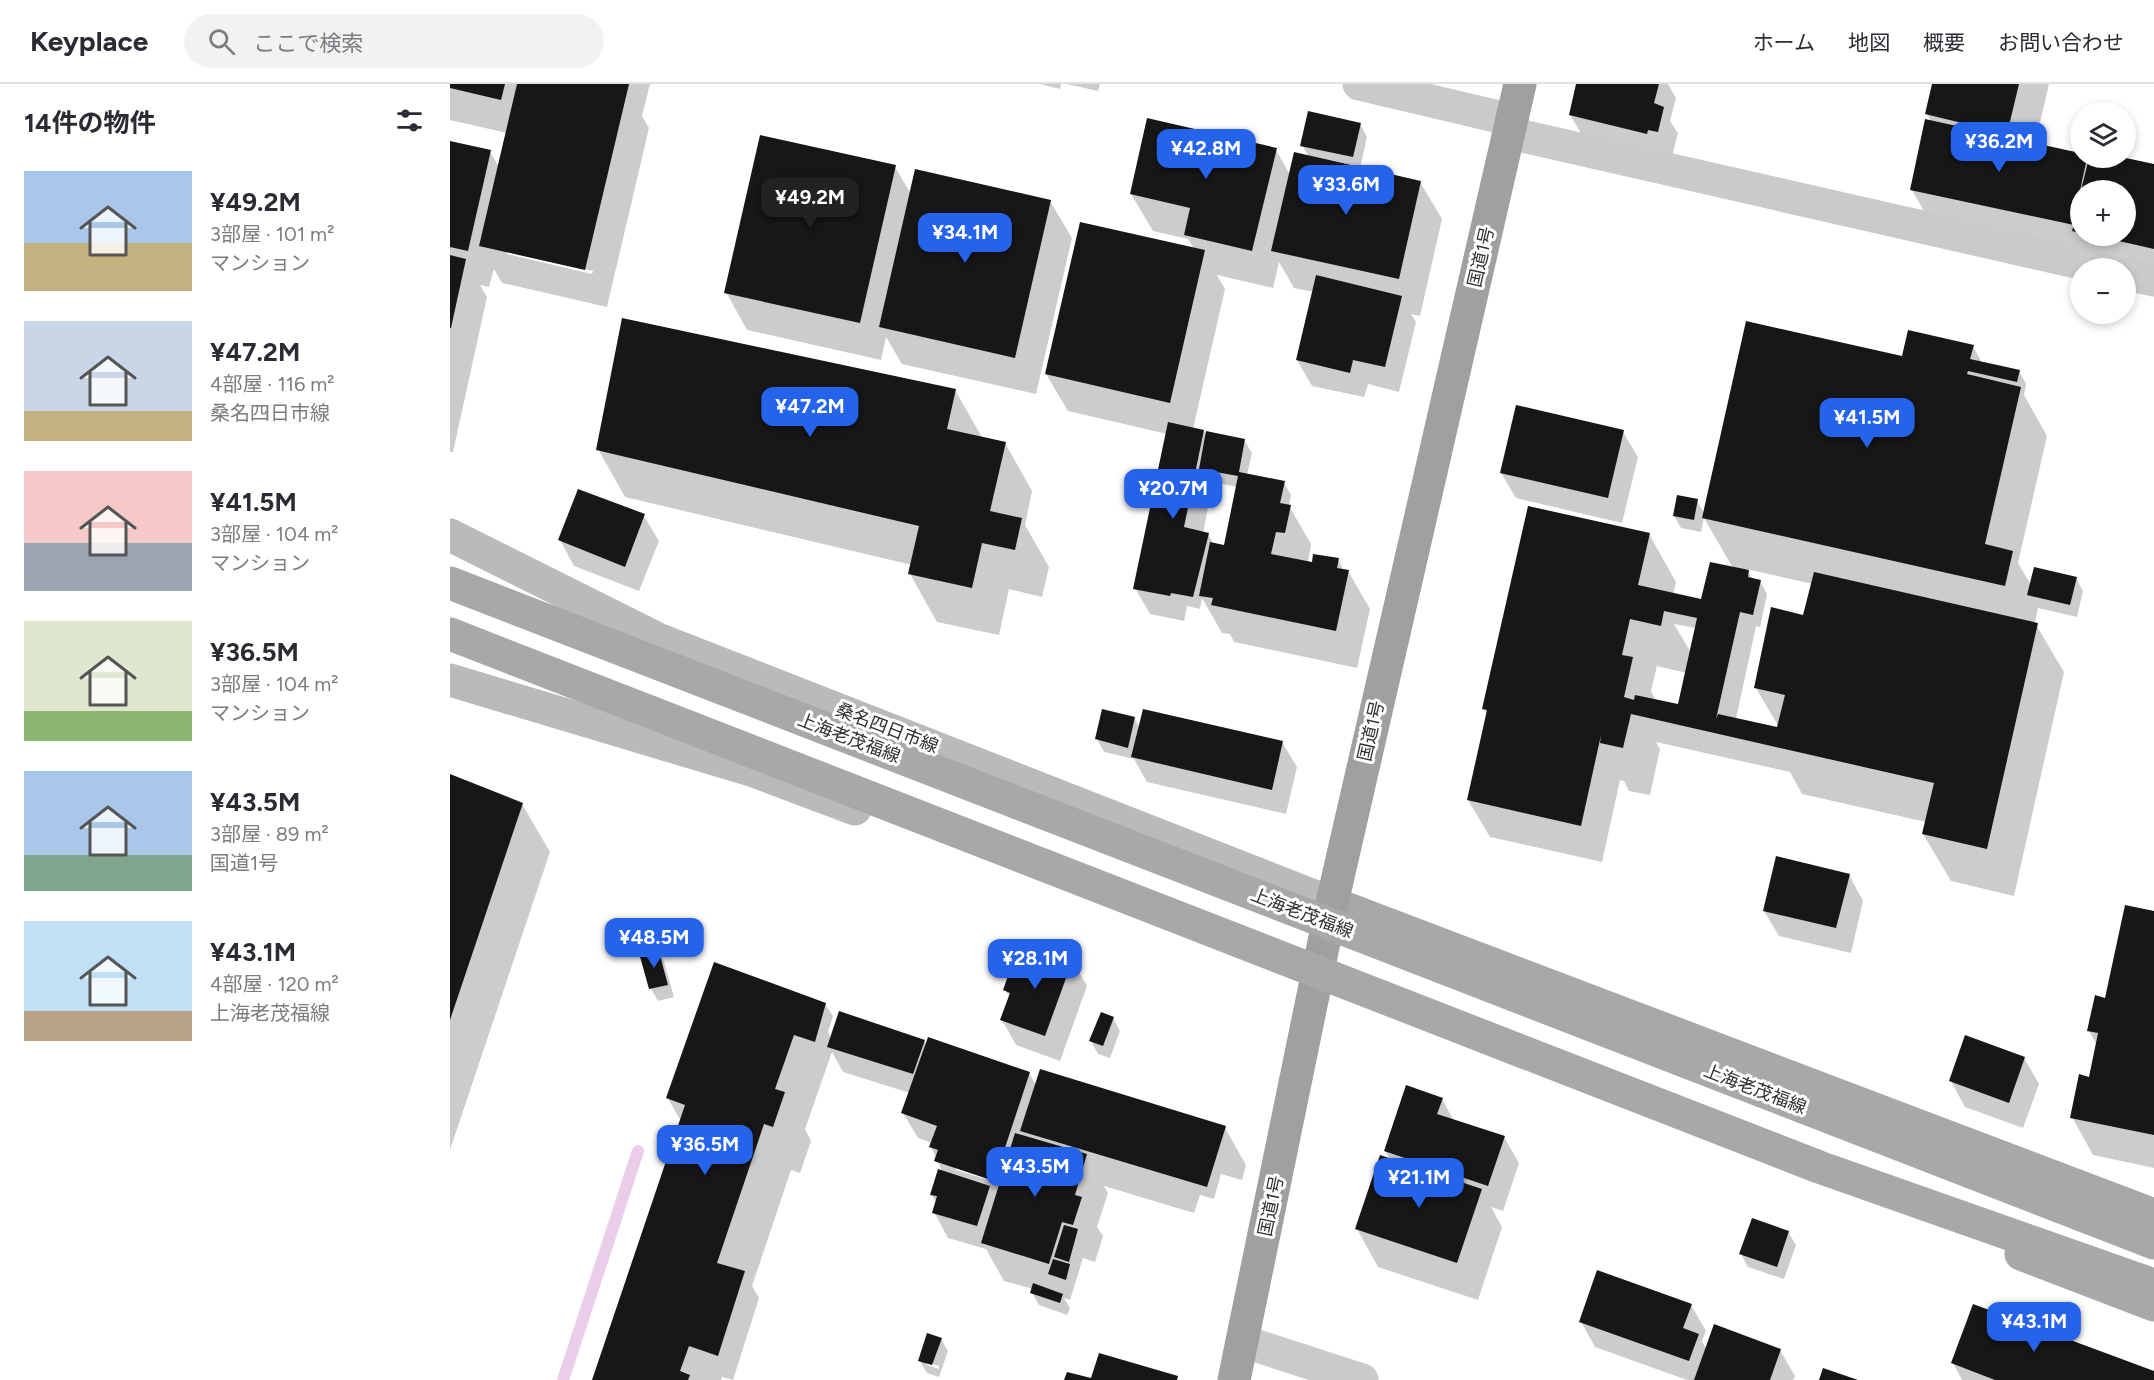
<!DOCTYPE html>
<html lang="ja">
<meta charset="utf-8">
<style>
:root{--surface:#fff;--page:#f2f2f3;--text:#2b2b33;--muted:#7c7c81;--line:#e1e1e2;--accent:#2563eb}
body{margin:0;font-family:Figtree,"Noto Sans JP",sans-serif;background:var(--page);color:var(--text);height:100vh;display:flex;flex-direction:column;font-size:22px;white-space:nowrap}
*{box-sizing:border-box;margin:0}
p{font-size:20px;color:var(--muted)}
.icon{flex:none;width:33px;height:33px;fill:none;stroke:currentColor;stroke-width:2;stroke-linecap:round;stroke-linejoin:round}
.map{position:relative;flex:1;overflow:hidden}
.side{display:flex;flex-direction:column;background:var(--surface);width:450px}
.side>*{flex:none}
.fabs{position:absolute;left:1620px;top:18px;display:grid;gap:12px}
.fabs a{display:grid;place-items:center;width:66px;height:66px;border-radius:50%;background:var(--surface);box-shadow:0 3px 9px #0003;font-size:30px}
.price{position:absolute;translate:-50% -51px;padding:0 14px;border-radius:12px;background:var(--accent);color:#fff;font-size:20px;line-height:39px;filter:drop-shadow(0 2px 3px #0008)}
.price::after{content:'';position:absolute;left:50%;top:36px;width:18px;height:14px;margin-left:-9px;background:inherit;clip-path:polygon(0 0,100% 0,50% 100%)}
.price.active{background:#222;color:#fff}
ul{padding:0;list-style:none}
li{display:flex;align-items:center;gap:18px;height:150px;padding:0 24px}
li span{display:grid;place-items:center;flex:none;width:168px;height:120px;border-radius:0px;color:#555}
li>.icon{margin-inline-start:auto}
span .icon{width:72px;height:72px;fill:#fffc;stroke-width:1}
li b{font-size:26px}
h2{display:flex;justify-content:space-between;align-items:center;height:72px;padding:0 24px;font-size:26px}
header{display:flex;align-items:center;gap:36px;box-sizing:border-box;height:84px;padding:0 30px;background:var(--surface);border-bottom:2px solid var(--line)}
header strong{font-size:28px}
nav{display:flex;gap:33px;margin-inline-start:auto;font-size:21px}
.search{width:420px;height:54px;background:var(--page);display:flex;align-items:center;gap:15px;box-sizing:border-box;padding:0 21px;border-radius:33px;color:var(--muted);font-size:22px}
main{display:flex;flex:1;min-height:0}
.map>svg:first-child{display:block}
</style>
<header>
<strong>Keyplace</strong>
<div class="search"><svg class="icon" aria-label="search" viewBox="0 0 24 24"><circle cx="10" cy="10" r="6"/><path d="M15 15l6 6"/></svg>ここで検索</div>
<nav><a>ホーム</a><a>地図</a><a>概要</a><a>お問い合わせ</a></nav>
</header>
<main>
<section class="side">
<h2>14件の物件<svg class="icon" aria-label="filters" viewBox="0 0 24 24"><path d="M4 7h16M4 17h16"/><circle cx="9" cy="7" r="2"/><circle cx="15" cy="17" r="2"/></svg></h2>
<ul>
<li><span style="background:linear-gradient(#a9c7e8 60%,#c2b280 0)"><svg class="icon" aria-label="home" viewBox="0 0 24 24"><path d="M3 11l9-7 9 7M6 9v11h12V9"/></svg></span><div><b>¥49.2M</b><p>3部屋 · 101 m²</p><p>マンション</p></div></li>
<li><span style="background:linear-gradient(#c9d6e8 75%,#c2b280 0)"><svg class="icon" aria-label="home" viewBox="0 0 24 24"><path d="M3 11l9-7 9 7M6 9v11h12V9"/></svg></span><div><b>¥47.2M</b><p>4部屋 · 116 m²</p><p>桑名四日市線</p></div></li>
<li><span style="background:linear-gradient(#f6c9c9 60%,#9aa5b1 0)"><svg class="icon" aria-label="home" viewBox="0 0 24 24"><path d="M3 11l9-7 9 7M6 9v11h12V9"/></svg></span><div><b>¥41.5M</b><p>3部屋 · 104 m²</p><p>マンション</p></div></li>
<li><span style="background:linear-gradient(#dfe7d0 75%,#8fb573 0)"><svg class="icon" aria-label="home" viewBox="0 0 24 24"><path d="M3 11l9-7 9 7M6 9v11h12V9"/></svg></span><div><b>¥36.5M</b><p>3部屋 · 104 m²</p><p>マンション</p></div></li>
<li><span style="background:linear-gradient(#a9c7e8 70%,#7fa58c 0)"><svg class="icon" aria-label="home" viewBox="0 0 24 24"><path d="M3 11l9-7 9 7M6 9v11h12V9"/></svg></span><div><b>¥43.5M</b><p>3部屋 · 89 m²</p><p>国道1号</p></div></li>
<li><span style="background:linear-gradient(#bfe0f5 75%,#b9a48a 0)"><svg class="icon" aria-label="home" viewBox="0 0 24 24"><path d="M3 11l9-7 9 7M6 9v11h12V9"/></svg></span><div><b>¥43.1M</b><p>4部屋 · 120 m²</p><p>上海老茂福線</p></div></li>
</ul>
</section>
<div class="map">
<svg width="1704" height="1296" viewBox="0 0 1704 1296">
<rect width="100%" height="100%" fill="#fff"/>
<g fill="#0003" fill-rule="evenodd">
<path d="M0 0H200L192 32 199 44 157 223 52 199 44 185 39 203 30 201 37 213 3 368H0V58L40 68 49 83 57 49 0 36ZM57 167 143 187 142 190 57 170Z"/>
<polygon points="590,0 611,0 610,5"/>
<polygon points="617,0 650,0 648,7"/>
<polygon points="1128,0 1218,0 1226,14 1220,37 1228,49 1222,73 1135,56 1120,31"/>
<path d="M1484 0H1599L1585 60 1630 70V74H1638L1640 76V74H1670L1704 81V197L1483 143 1462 106 1481 38 1477 30ZM1555 42 1562 55H1559L1552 44ZM1630 106H1676V152H1630Z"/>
<path d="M910 40 917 53 910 84 970 98 992 135 970 232 961 230 966 238 949 308 918 300 914 313 862 302 847 276 864 208 844 204 829 178 823 204 767 191 775 205 743 345 754 347 757 353 794 356 802 369 797 391 834 399 841 411 839 422 861 460 858 479 888 475 894 487H898L920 525 907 584 784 558 780 550 772 549 752 514 750 525 737 522 734 537 700 530 685 504 717 350 618 327 596 290 744 165 738 155 703 147 681 110 826 66 840 91 859 73 852 61ZM763 398 787 403 775 463 764 461 758 450 753 449Z"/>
<polygon points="445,83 461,110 600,117 622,154 586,310 452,280 436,253 431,276 297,246 276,208"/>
<path d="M1523 262 1532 279 1569 287 1576 300 1574 311 1597 352 1568 479 1581 501 1626 494 1633 507 1627 533 1588 524 1585 539 1614 588 1564 812 1501 797 1473 750 1476 738 1352 710 1340 688 1206 658 1210 665 1200 711 1179 707 1174 697 1170 696 1152 778 1040 753 1018 716 1037 630 1034 625 1199 450 1226 498 1223 511 1252 517 1283 484 1254 434 1251 448 1231 444 1224 432 1247 417 1254 429 1453 274ZM1296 485 1363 500 1354 532 1306 604 1330 645 1286 635 1306 542 1310 543 1317 510 1310 497 1303 496ZM1224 540 1246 544 1241 569ZM1207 582 1237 589 1229 621 1206 617 1201 607Z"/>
<polygon points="505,306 533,355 555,359 582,407 575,441 599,483 592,513 559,505 549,551 487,538 460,490 462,481 175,413 148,365"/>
<polygon points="1173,348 1188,373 1172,439 1066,414 1051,389"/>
<polygon points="194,432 209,457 189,507 124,482 110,456"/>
<polygon points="684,634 690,644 832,658 847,683 836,730 697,698 684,675 654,668 647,655"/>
<polygon points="0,692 72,720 100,768 0,1066"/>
<polygon points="1399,791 1413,817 1401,869 1329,852 1314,827"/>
<polygon points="1704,828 1704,1084 1643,1071 1622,1033 1640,995 1647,961 1639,947"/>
<polygon points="207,866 214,878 224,913 208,917 201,905 191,870"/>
<polygon points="622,876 637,902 610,977 566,961 552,936 560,914 555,906 575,883"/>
<path d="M375 920 383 932 378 948 381 954 474 957 477 962 579 989 586 1001 775 1044 796 1081 792 1096 771 1090 764 1115 750 1111 744 1129 654 1102 658 1109 647 1143 653 1152 645 1178 633 1174 620 1216 614 1214 620 1224 617 1231 589 1221 582 1209 583 1205 554 1197 536 1165 498 1154 484 1128 487 1119 481 1110 493 1089 481 1063 482 1059 468 1054 453 1029 460 1009 393 988 382 968 355 1045 361 1057 350 1089 341 1086 302 1202 309 1214 283 1296 272 1293 271 1296H143L231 1037 217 1013ZM506 1082 552 1098 551 1100 506 1086Z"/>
<polygon points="663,934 670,947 660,974 648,970 641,957"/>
<polygon points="1574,974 1589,1000 1573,1044 1515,1023 1501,997"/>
<polygon points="992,1015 1004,1037 1054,1053 1069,1079 1053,1127 1041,1123 1052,1143 1028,1216 928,1183 907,1145 941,1076 935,1067"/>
<polygon points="1338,1148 1346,1161 1334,1195 1298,1183 1291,1170"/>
<polygon points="1241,1221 1256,1247 1252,1257 1256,1265 1330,1266 1345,1292 1343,1296 1237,1296 1145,1263 1131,1238"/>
<path d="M491 1255 498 1267 489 1293 477 1289 469 1276ZM477 1278 489 1282V1285L477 1281Z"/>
<polygon points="1503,1279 1704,1289 1704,1296 1512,1296"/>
</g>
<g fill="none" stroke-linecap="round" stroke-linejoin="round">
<polyline stroke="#e9cde9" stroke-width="12" points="113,1296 188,1067"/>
</g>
<g fill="#171717" fill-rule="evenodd">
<polygon points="0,0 55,0 51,16 0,4"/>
<polygon points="67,0 179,0 135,186 29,162"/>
<polygon points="1126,0 1209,0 1204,19 1214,23 1208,48 1198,46 1197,50 1119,31"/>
<polygon points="1482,0 1569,0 1557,50 1475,30"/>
<polygon points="858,27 911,39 903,73 850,62"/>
<polygon points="697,34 827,64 802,167 734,151 740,124 680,110"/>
<polygon points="1475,35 1630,69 1630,74 1637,74 1625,130 1630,114 1630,149 1622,147 1624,141 1460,106"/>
<polygon points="310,51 446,81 410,239 274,209"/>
<polygon points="0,57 41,66 18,167 0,163"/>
<polygon points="844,68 971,97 949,195 821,167"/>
<polygon points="1639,74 1676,74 1704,80 1704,165 1647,152 1676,152 1676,106 1631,106"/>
<polygon points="465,85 601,116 565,274 429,243"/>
<polygon points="630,138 755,166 720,319 595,290"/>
<polygon points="0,171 16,175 1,244 0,244"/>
<polygon points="866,191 952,212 935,283 903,276 900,289 846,276"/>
<polygon points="172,234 506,305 497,345 556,358 540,427 572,434 565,466 532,459 522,504 458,490 469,442 146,366"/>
<polygon points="1296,237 1452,272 1458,246 1524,261 1520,275 1570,286 1567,298 1518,287 1517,290 1571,303 1535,460 1563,467 1555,502 1252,434"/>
<polygon points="1066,321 1174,346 1158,414 1050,389"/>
<polygon points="718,338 754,346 734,443 759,449 743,513 721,509 720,512 683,505"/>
<polygon points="756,347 795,355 789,388 835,397 830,419 841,421 835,449 826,448 821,470 862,478 863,470 889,474 887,484 899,486 886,547 761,521 763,514 749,512 760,458 774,461 788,392 749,385"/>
<polygon points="128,405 195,430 175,483 108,456"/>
<polygon points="1227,411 1248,415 1244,436 1223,432"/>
<path d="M1078 422 1200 449 1188 501 1251 515 1260 478 1299 486 1298 493 1311 496 1303 531 1290 528 1266 635 1268 630 1327 643 1335 611 1304 604 1321 523 1353 531 1364 488 1588 539 1537 765 1472 750 1484 699 1181 630 1173 664 1150 659 1151 651 1131 742 1017 716 1037 626 1032 625ZM1214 527 1247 534 1228 620 1185 611 1184 616 1174 613 1183 573 1172 571 1180 535 1211 542Z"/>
<polygon points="1584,483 1627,493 1620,521 1577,511"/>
<polygon points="652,625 685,633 678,664 645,655"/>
<polygon points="693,625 833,657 822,706 681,673"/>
<polygon points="0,690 73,719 0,936"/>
<polygon points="1326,772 1400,790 1386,844 1313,827"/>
<polygon points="1675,821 1704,827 1704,1051 1620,1034 1629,990 1639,993 1648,949 1637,947 1645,911 1655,914"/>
<polygon points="582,860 623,875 595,952 550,936 560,909 553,906 563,878 574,882"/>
<polygon points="208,864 218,901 199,905 189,869"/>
<polygon points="264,878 376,919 365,958 344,951 325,1005 335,1008 323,1043 314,1040 267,1179 295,1187 268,1272 239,1262 230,1287 240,1291 238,1296 142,1296 235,1021 216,1014"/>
<polygon points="389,927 475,956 463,990 377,963"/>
<polygon points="651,928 664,933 653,962 639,957"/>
<polygon points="1515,951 1575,973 1559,1019 1499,997"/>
<polygon points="478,953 580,988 544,1097 484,1077 488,1066 479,1063 487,1042 451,1029"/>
<polygon points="590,985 776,1042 757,1103 570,1047"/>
<polygon points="956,1001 993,1014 987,1030 1055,1052 1038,1102 934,1067"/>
<polygon points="565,1049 637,1070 625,1111 632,1113 623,1141 612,1138 599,1180 531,1159"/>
<polygon points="930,1071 1032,1105 1007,1179 905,1145"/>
<polygon points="488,1085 540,1102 527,1142 482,1129 487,1112 480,1111"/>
<polygon points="1302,1134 1339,1147 1327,1183 1289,1170"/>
<polygon points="614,1141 628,1145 619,1178 604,1173"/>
<polygon points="603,1175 620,1180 616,1196 598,1190"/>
<polygon points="1147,1186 1242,1220 1233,1244 1249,1250 1239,1277 1129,1238"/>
<polygon points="583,1199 613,1210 610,1219 580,1209"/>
<polygon points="1523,1220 1704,1287 1704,1296 1545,1296 1501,1279"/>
<polygon points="1264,1240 1331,1265 1320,1296 1244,1296"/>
<polygon points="477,1249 492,1254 482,1281 468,1277"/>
<polygon points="649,1269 728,1292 727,1296 614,1296 617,1288 641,1294"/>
<polygon points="1373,1284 1408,1296 1369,1296"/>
</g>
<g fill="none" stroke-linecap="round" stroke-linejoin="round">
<g stroke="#cacaca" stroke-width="33">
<polyline points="909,0 1062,36"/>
<polyline points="1059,49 1652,184"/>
<polyline points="1676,190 1704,196"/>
<polyline points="792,1257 912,1296"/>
</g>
<g stroke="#bababa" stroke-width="33">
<polyline points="0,451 208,555 882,819"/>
<polyline points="0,596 304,687 405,725"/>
</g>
<g stroke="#a8a8a8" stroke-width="33">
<polyline points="882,819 1704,1131"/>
<polyline points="1571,1170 1704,1221"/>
</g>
<polyline stroke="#a0a0a0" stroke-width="33" points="784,1296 882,819 1070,0"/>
<g stroke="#a8a8a8" stroke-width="33">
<polyline points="0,499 1704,1159"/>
<polyline points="0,550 1369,1083 1704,1201"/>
</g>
</g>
<g text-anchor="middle" stroke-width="6" stroke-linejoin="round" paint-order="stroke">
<g font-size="18" fill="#303030" stroke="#fff">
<text transform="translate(1031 173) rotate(-77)" y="6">国道1号</text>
<text transform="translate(437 644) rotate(21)" y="6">桑名四日市線</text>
<text transform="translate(921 647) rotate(-77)" y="6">国道1号</text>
<text transform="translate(399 654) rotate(21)" y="6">上海老茂福線</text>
<text transform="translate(852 829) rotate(21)" y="6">上海老茂福線</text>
<text transform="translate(1305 1005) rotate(21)" y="6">上海老茂福線</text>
<text transform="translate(821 1122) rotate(-78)" y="6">国道1号</text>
</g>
</g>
</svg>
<div class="fabs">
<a><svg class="icon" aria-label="layers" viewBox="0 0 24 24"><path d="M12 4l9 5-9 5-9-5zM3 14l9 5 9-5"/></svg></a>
<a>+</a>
<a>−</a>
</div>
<b class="price" style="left:1549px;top:89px">¥36.2M</b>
<b class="price" style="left:756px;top:96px">¥42.8M</b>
<b class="price" style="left:896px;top:132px">¥33.6M</b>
<b class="price active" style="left:360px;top:145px">¥49.2M</b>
<b class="price" style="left:515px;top:180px">¥34.1M</b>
<b class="price" style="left:360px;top:354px">¥47.2M</b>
<b class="price" style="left:1417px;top:365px">¥41.5M</b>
<b class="price" style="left:723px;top:436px">¥20.7M</b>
<b class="price" style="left:204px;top:885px">¥48.5M</b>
<b class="price" style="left:585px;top:906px">¥28.1M</b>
<b class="price" style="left:255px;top:1092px">¥36.5M</b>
<b class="price" style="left:585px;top:1114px">¥43.5M</b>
<b class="price" style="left:969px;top:1125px">¥21.1M</b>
<b class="price" style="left:1584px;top:1269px">¥43.1M</b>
</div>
</main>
